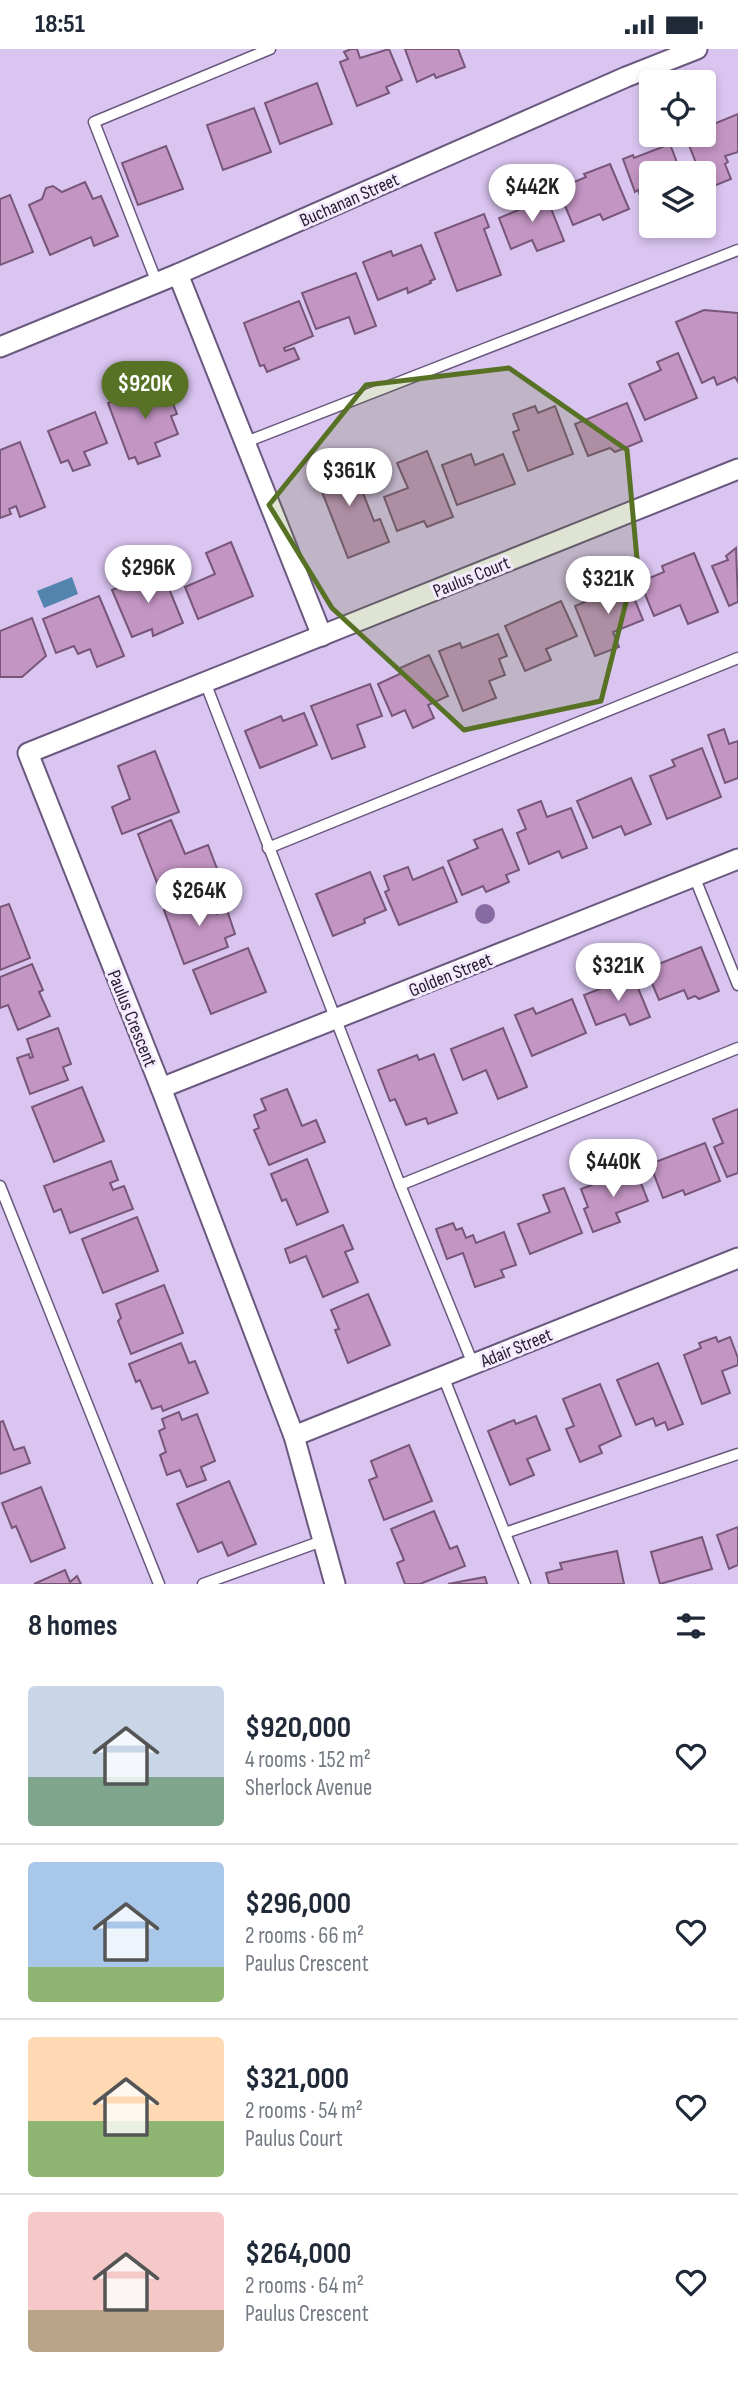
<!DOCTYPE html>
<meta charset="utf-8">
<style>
:root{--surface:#fff;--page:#f2f2f3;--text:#1f2937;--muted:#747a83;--line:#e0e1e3;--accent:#587225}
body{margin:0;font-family:"Sofia Sans Condensed",sans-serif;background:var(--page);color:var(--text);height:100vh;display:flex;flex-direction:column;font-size:26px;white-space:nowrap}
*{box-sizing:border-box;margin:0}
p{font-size:23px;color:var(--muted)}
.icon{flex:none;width:38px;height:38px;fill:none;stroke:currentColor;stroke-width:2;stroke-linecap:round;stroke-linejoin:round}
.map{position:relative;height:1535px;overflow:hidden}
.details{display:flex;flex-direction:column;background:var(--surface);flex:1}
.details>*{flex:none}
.fabs{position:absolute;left:639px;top:21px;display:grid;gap:14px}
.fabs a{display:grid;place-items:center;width:77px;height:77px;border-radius:7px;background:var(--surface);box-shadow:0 4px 10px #0003;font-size:35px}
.price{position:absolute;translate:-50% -60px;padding:0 16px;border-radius:24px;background:#fff;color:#222;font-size:23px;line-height:46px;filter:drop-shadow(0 2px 4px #0008)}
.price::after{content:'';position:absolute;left:50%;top:42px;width:21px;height:16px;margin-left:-10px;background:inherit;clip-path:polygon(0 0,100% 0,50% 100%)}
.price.on{background:var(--accent);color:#fff}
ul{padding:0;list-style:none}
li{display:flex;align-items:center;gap:21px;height:175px;padding:0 28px}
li+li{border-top:2px solid var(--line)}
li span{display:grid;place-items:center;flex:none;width:196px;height:140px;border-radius:7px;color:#555}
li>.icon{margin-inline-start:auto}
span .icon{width:84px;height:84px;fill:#fffc;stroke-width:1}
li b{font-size:30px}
h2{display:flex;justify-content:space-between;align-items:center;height:84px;padding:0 28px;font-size:30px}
.status{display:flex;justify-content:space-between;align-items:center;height:49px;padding:0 35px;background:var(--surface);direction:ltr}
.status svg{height:19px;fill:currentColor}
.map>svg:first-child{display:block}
</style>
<div class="status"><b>18:51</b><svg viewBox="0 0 49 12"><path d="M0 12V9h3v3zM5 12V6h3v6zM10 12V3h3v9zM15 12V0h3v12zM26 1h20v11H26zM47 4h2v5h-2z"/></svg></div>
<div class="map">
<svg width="738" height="1535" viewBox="0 0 738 1535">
<rect width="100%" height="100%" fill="#dac5f1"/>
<polygon fill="#5384ae" points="72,528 78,545 44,559 37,542"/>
<g fill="#c395c3" stroke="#775677" stroke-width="2">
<polygon points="351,0 357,0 360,9 389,0 402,31 386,38 389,44 357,57 340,13 348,10 344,3"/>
<polygon points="405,0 458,0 465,18 436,29 434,25 417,33"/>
<polygon points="317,34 332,75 280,95 265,54"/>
<polygon points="254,59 271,103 223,121 207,76"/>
<polygon points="738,65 738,103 725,107 728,113 725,115 731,130 709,139 704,124 700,124 685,86 704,86 704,79"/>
<polygon points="670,95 681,124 651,124 651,156 644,158 638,141 635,143 623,110 633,106 634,109"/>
<polygon points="166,97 183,140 138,156 122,114"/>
<polygon points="610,115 629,160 603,171 600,165 573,176 558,140 586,128 584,125"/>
<polygon points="85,133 93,150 101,147 118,187 94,197 91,188 50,206 29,156 42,150 46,139 53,137 62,143"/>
<polygon points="544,142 564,192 537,202 532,191 511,200 499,169 521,160 518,152"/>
<polygon points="10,146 33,203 0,216 0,150"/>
<polygon points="484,165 489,178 484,180 501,226 457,242 435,184"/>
<polygon points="421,196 435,230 430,232 431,234 408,244 407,239 378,251 363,213 391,202 393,207"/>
<polygon points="356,224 376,277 355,285 349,268 316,280 302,244"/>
<polygon points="299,252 313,287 284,299 285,302 294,299 299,310 267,323 264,316 260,317 244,274"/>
<polygon points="704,261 738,264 738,333 735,328 717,336 714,328 702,334 676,273"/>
<polygon points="678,304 697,349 645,371 629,335 661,321 657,313"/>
<polygon points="164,332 177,365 171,367 178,385 155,394 160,407 138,415 135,408 129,410 108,354"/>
<polygon points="627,354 642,392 615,403 610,399 588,407 575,375"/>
<polygon points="535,357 538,364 555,357 573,405 528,422 513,383 519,381 513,365"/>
<polygon points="95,363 107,394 84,403 90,416 73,422 68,411 61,414 48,382"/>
<polygon points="20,393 45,458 20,468 16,457 9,460 11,465 0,469 0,401"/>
<polygon points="427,402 453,468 427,478 424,472 397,482 384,448 408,439 397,414"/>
<polygon points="471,405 475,416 503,405 515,435 457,456 442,416"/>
<polygon points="348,406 374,472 380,470 389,493 348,509 313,420"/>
<polygon points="231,493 253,547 198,570 185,538 215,525 206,504"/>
<polygon points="736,499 738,553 729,557 712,517 728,511 726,507"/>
<polygon points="694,504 718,563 688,575 680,556 654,567 640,533 664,523 662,517"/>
<polygon points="161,520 183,574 153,587 152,580 132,588 112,541"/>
<polygon points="628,534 643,571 613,583 619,598 595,607 575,557 585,553 582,547 610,536 612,541"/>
<polygon points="99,547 124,607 97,618 90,600 78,605 74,597 56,604 43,570"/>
<polygon points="561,552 577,587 546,600 551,611 525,622 505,577"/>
<polygon points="32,569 46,607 22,628 0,628 0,582"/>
<polygon points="498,585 507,607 499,610 505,626 489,632 496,649 463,662 439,602 460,594 462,599"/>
<polygon points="429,606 448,647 428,656 434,669 413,679 405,661 392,667 378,635 402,624 400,619"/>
<polygon points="370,635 382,667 357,676 365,698 332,710 311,657"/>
<polygon points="304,664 317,696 260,719 245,682 281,667 283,672"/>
<polygon points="724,680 729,695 738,692 738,729 725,734 708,686"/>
<polygon points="702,699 721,748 667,770 650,727 675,717 672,711"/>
<polygon points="155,702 179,763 122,785 112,758 130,750 118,717"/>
<polygon points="631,729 651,775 625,786 621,777 593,789 577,752"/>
<polygon points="541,752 547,768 571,759 587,799 562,809 559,802 529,815 517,784 526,780 518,761"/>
<polygon points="171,771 185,805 208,796 222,833 180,850 175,838 161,844 138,785"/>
<polygon points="502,780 519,821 506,826 509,833 486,843 483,837 462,846 448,812 478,799 474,791"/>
<polygon points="408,818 413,831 443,818 457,853 399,876 385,843 389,841 384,827"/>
<polygon points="370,823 386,861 364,870 365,874 333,887 316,845"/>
<polygon points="209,845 217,865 227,861 235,885 225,889 228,898 184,915 164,861"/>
<polygon points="9,855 30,909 0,921 0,858"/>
<polygon points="701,898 719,942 699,950 695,947 688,950 684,941 659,951 646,920"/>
<polygon points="248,899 266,943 211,965 193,921"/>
<polygon points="32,915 43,941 39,943 50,967 18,981 8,956 0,959 0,928"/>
<polygon points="633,927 650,968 630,976 625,965 596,976 584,946"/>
<polygon points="572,950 586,984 532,1007 515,966 533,959 536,965"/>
<polygon points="58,979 71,1015 63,1018 68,1031 30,1045 17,1009 29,1005 30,1009 33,1008 27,990"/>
<polygon points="503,979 527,1038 498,1050 486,1021 463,1031 451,1000"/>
<polygon points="434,1005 457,1064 428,1075 426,1069 406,1076 395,1050 390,1052 378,1021 417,1006 419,1011"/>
<polygon points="82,1038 104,1092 54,1113 32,1058"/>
<polygon points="287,1040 302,1077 316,1071 325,1093 269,1116 254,1081 259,1079 254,1066 266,1061 261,1050"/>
<polygon points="738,1060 738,1124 727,1128 714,1098 723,1094 713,1070"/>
<polygon points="705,1094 720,1132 685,1146 683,1141 663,1149 650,1115"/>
<polygon points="307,1110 328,1163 297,1176 286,1150 282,1152 271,1125"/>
<polygon points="111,1112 118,1131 110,1134 113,1141 124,1137 133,1160 70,1184 61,1160 54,1163 44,1137"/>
<polygon points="635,1119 648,1152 616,1164 620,1173 593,1183 584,1160 588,1158 581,1140"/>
<polygon points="564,1139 582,1184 530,1205 518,1175 550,1163 543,1146"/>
<polygon points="137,1168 158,1222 103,1244 82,1190"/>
<polygon points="453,1174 456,1181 462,1179 466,1189 473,1186 476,1194 504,1183 516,1216 501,1221 504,1228 475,1238 463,1204 447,1210 436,1180"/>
<polygon points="343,1176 353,1200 345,1203 358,1233 323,1248 306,1207 290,1214 285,1200"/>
<polygon points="164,1236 183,1284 131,1305 118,1272 121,1269 116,1255"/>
<polygon points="368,1245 390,1296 348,1314 335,1281 339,1280 331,1261"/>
<polygon points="716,1288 718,1293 730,1288 738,1309 738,1316 722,1322 730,1344 702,1355 684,1306 701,1299 699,1294"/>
<polygon points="181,1294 189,1314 195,1312 208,1344 163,1362 161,1357 152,1360 140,1331 136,1333 129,1315"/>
<polygon points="658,1314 683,1375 668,1381 665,1373 656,1377 653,1369 636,1376 617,1331"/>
<polygon points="600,1335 621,1387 599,1397 602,1404 580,1413 566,1380 574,1377 563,1350"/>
<polygon points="179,1363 182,1371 197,1365 215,1412 201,1418 206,1431 187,1438 180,1421 167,1426 160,1406 166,1403 159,1382 165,1379 162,1370"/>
<polygon points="536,1367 550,1401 527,1410 534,1426 510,1436 488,1382 514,1371 516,1375"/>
<polygon points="3,1372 14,1401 24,1398 30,1414 0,1425 0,1373"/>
<polygon points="409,1396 432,1452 384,1471 369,1431 377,1428 371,1412"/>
<polygon points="229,1432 256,1495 228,1507 222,1493 198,1503 177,1455"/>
<polygon points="41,1438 65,1499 31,1513 16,1477 12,1479 2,1454"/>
<polygon points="434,1462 450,1500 457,1497 465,1517 420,1535 405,1535 397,1514 404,1511 391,1480"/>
<polygon points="738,1478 738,1516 729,1520 717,1486"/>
<polygon points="702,1488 712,1520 660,1535 651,1503"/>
<polygon points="617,1502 624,1535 549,1535 546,1524 562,1520 560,1514"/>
<polygon points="65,1521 70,1533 77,1527 81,1535 34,1535"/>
<polygon points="485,1528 487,1535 448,1535"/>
</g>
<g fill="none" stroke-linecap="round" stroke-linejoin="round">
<g stroke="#6a587e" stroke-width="13">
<g id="lane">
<polyline points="157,234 94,73 270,0"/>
<polyline points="246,393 738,201"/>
<polyline points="205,633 400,1136 473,1315"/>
<polyline points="268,799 738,609"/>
<polyline points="694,827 738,936"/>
<polyline points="400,1136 738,999"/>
<polyline points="0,1137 159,1535"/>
<polyline points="443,1327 525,1535"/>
<polyline points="505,1484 738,1405"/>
<polyline points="203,1535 322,1492"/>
</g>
</g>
<g stroke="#6a587e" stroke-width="23">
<g id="street">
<polyline points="178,225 322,587"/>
<polyline points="0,298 178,225 626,28 697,0"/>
<polyline points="161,1039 738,810"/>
<polyline points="294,1387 738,1209"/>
<polyline points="335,1535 294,1387 161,1039 28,704 738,420"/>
</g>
</g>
<use href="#lane" stroke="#fff" stroke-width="10"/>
<use href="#street" stroke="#fff" stroke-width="19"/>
</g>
<circle fill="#886aa2" cx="485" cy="865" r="10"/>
<path fill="#587225" fill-opacity="0.2" stroke="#587225" stroke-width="5" stroke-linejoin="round" d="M509 319 627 401 637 510 601 652 464 681 332 559 269 456 366 336Z"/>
<g text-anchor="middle" stroke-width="6" stroke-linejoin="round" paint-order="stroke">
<g font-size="19" fill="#241c2c" stroke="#f4ecfe">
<text transform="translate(349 150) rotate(-24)" y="7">Buchanan Street</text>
<text transform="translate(471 527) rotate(-22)" y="7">Paulus Court</text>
<text transform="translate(450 925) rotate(-22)" y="7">Golden Street</text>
<text transform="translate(133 969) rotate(68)" y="7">Paulus Crescent</text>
<text transform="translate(516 1298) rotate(-22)" y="7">Adair Street</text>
</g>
</g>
</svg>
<div class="fabs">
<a><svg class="icon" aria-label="locate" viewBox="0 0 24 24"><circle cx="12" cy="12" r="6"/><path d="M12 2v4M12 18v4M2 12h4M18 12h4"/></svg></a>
<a><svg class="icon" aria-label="layers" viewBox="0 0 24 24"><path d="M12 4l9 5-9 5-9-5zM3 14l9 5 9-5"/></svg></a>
</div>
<b class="price" style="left:532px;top:175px">$442K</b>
<b class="price on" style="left:145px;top:372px">$920K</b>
<b class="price" style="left:349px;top:459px">$361K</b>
<b class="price" style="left:148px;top:556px">$296K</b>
<b class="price" style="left:608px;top:567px">$321K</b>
<b class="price" style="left:199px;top:879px">$264K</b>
<b class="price" style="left:618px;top:954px">$321K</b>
<b class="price" style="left:613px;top:1150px">$440K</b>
</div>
<section class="details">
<h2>8 homes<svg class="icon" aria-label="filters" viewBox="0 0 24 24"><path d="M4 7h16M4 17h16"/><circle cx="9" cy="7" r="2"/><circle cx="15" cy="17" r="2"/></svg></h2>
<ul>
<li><span style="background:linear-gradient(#c9d6e8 65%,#7fa58c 0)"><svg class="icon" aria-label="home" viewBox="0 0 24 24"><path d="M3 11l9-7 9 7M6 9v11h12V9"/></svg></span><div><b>$920,000</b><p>4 rooms · 152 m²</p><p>Sherlock Avenue</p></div><svg class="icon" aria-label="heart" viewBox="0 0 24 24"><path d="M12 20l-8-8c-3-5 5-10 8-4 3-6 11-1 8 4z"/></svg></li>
<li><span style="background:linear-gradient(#a9c7e8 75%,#8fb573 0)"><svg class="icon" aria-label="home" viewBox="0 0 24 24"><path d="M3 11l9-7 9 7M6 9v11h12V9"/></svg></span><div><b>$296,000</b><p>2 rooms · 66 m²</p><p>Paulus Crescent</p></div><svg class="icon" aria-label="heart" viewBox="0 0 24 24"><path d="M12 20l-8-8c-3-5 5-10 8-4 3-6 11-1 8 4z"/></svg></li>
<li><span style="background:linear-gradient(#ffd9b3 60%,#8fb573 0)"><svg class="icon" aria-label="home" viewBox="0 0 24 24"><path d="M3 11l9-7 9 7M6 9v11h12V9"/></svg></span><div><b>$321,000</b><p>2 rooms · 54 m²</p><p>Paulus Court</p></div><svg class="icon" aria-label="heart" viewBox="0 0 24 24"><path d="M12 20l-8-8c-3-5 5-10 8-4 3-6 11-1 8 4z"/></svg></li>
<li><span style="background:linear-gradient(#f6c9c9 70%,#b9a48a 0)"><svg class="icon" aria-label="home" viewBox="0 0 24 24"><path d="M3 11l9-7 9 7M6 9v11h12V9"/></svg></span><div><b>$264,000</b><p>2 rooms · 64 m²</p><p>Paulus Crescent</p></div><svg class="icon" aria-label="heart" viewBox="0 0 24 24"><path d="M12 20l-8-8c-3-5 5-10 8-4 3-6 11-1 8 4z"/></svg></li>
</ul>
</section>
